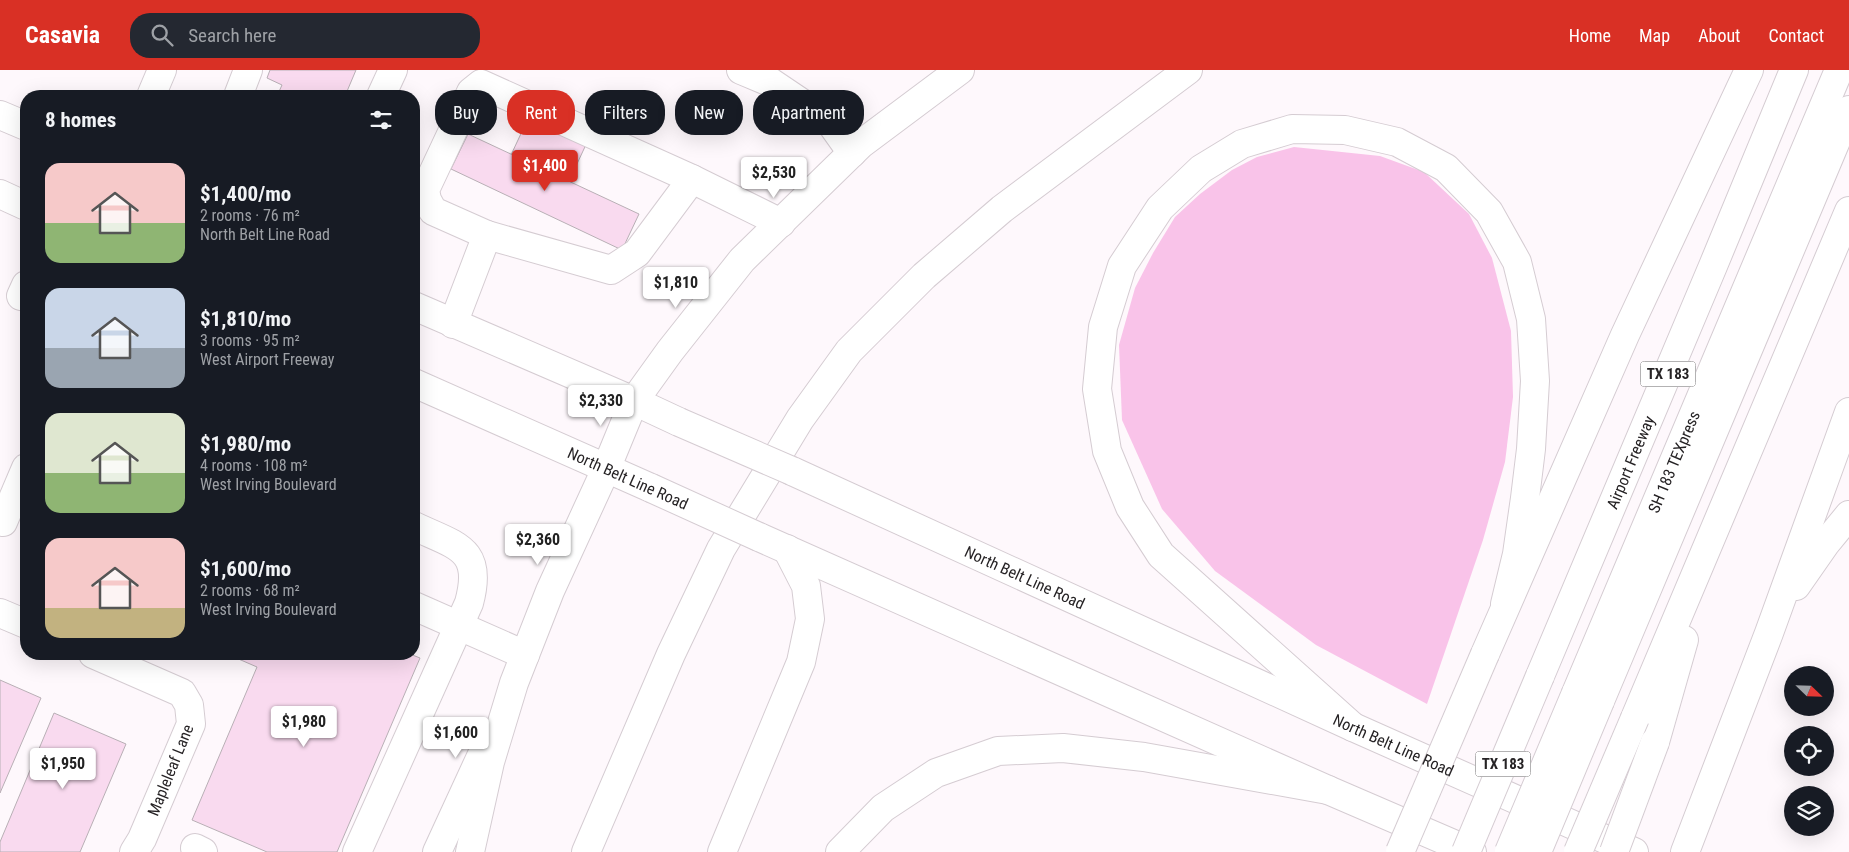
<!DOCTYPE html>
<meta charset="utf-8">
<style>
:root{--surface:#171b24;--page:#242831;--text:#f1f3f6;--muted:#9ea1a6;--accent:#d93025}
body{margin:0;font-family:"Roboto Condensed",sans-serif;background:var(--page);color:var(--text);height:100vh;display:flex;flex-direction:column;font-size:19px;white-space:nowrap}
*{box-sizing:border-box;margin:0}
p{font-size:16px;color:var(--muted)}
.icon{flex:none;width:28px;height:28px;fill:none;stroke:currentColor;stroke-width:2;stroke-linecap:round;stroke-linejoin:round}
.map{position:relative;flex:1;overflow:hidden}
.drawer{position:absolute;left:20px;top:20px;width:400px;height:570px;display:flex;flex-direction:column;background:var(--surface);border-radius:20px;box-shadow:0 5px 20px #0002}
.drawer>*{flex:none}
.hud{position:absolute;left:435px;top:20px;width:475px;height:45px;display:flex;gap:10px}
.needle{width:32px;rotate:113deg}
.buttons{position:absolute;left:1784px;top:596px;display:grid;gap:10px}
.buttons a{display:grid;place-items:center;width:50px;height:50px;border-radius:50%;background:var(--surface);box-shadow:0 5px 20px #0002;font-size:25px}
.price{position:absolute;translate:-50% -42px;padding:0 11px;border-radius:5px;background:#fff;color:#222;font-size:16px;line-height:32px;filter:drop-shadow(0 1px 2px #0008)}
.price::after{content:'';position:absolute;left:50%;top:30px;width:15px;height:11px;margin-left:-8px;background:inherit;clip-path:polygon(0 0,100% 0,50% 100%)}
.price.selected{background:var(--accent);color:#fff}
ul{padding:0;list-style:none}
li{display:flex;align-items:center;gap:15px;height:125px;padding:0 25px}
li span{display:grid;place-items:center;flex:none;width:140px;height:100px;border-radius:15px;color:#555}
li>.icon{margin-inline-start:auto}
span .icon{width:60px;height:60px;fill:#fffc;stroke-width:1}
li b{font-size:21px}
h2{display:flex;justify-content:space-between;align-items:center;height:60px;padding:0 25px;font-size:21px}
.pill{padding:0 18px;border-radius:20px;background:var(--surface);box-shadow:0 5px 20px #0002;font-size:18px;line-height:45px}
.pill.selected{background:var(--accent);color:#fff}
header{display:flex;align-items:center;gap:30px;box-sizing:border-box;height:70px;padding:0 25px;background:var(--accent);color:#fff}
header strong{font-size:24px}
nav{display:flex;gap:28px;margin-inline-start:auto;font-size:18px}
.search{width:350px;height:45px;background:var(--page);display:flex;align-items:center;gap:12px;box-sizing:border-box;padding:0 18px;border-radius:20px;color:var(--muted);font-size:19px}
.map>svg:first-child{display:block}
</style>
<header>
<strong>Casavia</strong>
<div class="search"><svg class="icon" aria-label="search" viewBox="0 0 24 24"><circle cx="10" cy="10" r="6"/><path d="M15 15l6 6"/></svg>Search here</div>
<nav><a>Home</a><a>Map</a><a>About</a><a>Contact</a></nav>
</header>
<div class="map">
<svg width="1849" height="782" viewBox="0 0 1849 782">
<rect width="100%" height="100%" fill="#fef8fc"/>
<polygon fill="#f9c3e9" points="1294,77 1380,86 1424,102 1469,144 1492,188 1511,261 1513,327 1505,392 1483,470 1427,634 1316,575 1215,501 1162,439 1122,350 1119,275 1135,218 1153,183 1175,147 1200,124 1232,100 1257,87"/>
<g fill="#f9daef" stroke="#b8afb5">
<polygon points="270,0 356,0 345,26 277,26 282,15 267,8"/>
<polygon points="532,40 590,66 569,111 511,85"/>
<polygon points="468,64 639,144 622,180 451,99"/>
<polygon points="227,584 410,584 420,588 337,782 267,782 192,750 257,597"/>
<polygon points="0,610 41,628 0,723"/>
<polygon points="54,643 126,674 80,782 0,782 0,772"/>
</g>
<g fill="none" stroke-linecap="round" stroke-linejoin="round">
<g stroke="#d5ccd2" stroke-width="30">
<g id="minor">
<polyline points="741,0 772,13 830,52 852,83"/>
<polyline points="151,26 162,0"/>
<polyline points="238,26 248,0"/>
<polyline points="381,26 393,0"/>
<polyline points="487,165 433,141 427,130 425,120 471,22 481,14 692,109"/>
<polyline points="26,215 21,226 26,227"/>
<polyline points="453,254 487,165 611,200 637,183 692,109 781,153"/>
<polyline points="3,452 26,398"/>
<polyline points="414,536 525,585"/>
<polyline points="0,543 26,554"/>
<polyline points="93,584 182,623 189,635 191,654 142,769 134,782"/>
<polyline points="195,778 203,782"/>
<path d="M357 782 469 533C484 478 456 476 414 456"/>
<polyline points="437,782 490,667"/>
</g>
</g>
<g stroke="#d5ccd2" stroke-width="30">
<g id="major">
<polyline points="0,45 26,56"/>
<polyline points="0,124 26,136"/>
<polyline points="414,236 634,331 679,352"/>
<polyline points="414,313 651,418"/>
<path id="s1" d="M792 401 1353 657 1634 782"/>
<polyline points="759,467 1328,720 1472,782"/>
<polyline points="470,782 490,692 514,613 550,521 606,399 634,331 670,281 742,190 861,74 960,0"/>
</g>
</g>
<g stroke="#d5ccd2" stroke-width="30">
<g id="highway">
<polyline points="1796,516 1826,473 1849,445"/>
<polyline points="1485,584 1625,265 1749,0"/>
<path id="s2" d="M1540 606 1713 196 1794 0"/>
<path id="s3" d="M1576 623 1839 0"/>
<polyline points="1600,631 1849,40"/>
<polyline points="1635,648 1849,141"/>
<polyline points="1353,657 1161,485 1130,437 1107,381 1097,319 1103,257 1122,196 1160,138 1201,99 1242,74 1292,59 1345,60 1397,72 1446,98 1489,142 1517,192 1531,249 1535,311 1531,379 1525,428 1517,484 1505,534"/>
<polyline points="1655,672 1684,570"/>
<polyline points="586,782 671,584 721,479 800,349 849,281 924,206 1002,139 1188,0"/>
<polyline points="722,782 801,592 810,549 806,516 787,479"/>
<polyline points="840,782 883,738 936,703 998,681 1063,678 1144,687 1328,720"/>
<polyline points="1685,782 1769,563 1849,342"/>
</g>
</g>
<use href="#minor" stroke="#fff" stroke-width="28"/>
<use href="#major" stroke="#fff" stroke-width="28"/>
<use href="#highway" stroke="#fff" stroke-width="28"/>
<g stroke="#d5ccd2" stroke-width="30" stroke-linecap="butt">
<g id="major-bridge">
<polyline points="679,352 792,401"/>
<polyline points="651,418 759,467"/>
</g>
</g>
<g stroke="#d5ccd2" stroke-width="30" stroke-linecap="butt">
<g id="highway-bridge">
<polyline points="1400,782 1485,584"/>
<polyline points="1466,782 1540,606"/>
<polyline points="1509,782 1576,623"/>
<polyline points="1537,782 1600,631"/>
<polyline points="1578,782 1635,648"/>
<polyline points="1614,782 1655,672"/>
</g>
</g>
<use href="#major-bridge" stroke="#fff" stroke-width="28"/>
<use href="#highway-bridge" stroke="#fff" stroke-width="28"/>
</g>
<g text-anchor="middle" stroke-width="4.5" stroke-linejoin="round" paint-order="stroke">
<g fill="#fff" stroke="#676566" stroke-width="1">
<rect x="1640.5" y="291.5" width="55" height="25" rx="4"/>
<rect x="1475.5" y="681.5" width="55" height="25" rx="4"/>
</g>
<g font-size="15" font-weight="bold" fill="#262325">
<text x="1668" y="309">TX 183</text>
<text x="1503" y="699">TX 183</text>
</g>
<g font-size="16" fill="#262325" stroke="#fff">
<text dy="6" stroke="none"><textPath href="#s2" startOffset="232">Airport Freeway</textPath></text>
<text dy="6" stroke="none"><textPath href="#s3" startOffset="251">SH 183 TEXpress</textPath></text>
<text transform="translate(628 408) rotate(24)" y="6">North Belt Line Road</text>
<text dy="6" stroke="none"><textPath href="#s1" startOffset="256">North Belt Line Road</textPath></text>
<text dy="6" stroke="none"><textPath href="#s1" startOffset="661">North Belt Line Road</textPath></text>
<text transform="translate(170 700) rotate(-68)" y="6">Mapleleaf Lane</text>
</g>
</g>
</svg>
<div class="buttons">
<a><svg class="needle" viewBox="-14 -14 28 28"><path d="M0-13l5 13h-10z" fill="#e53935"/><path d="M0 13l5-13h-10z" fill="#9ea1a6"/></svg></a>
<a><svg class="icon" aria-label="locate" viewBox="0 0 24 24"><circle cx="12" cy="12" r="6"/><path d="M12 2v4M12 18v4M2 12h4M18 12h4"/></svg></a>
<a><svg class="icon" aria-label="layers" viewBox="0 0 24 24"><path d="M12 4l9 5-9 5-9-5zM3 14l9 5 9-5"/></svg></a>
</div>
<b class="price selected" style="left:545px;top:122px">$1,400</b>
<b class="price" style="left:774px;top:129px">$2,530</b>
<b class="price" style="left:676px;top:239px">$1,810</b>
<b class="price" style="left:601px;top:357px">$2,330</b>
<b class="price" style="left:538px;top:496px">$2,360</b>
<b class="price" style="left:304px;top:678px">$1,980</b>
<b class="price" style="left:456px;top:689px">$1,600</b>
<b class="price" style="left:63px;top:720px">$1,950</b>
<div class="hud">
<a class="pill">Buy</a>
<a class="pill selected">Rent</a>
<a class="pill">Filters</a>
<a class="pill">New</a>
<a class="pill">Apartment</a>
</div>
<section class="drawer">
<h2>8 homes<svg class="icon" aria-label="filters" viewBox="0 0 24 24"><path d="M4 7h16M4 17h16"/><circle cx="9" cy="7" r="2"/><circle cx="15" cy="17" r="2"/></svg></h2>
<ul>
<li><span style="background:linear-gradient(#f6c9c9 60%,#8fb573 0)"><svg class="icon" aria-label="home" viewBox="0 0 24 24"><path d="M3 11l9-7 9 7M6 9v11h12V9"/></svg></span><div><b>$1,400/mo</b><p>2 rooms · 76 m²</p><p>North Belt Line Road</p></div></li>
<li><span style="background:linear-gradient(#c9d6e8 60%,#9aa5b1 0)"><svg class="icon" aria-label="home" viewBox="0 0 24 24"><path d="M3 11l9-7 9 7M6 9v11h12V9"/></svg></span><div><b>$1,810/mo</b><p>3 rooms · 95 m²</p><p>West Airport Freeway</p></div></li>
<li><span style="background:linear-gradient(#dfe7d0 60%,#8fb573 0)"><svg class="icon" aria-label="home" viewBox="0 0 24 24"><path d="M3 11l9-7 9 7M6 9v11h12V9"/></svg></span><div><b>$1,980/mo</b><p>4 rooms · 108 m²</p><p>West Irving Boulevard</p></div></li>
<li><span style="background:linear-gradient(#f6c9c9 70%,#c2b280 0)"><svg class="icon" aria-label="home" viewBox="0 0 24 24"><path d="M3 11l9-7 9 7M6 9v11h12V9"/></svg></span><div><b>$1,600/mo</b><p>2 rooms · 68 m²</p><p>West Irving Boulevard</p></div></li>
</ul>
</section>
</div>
